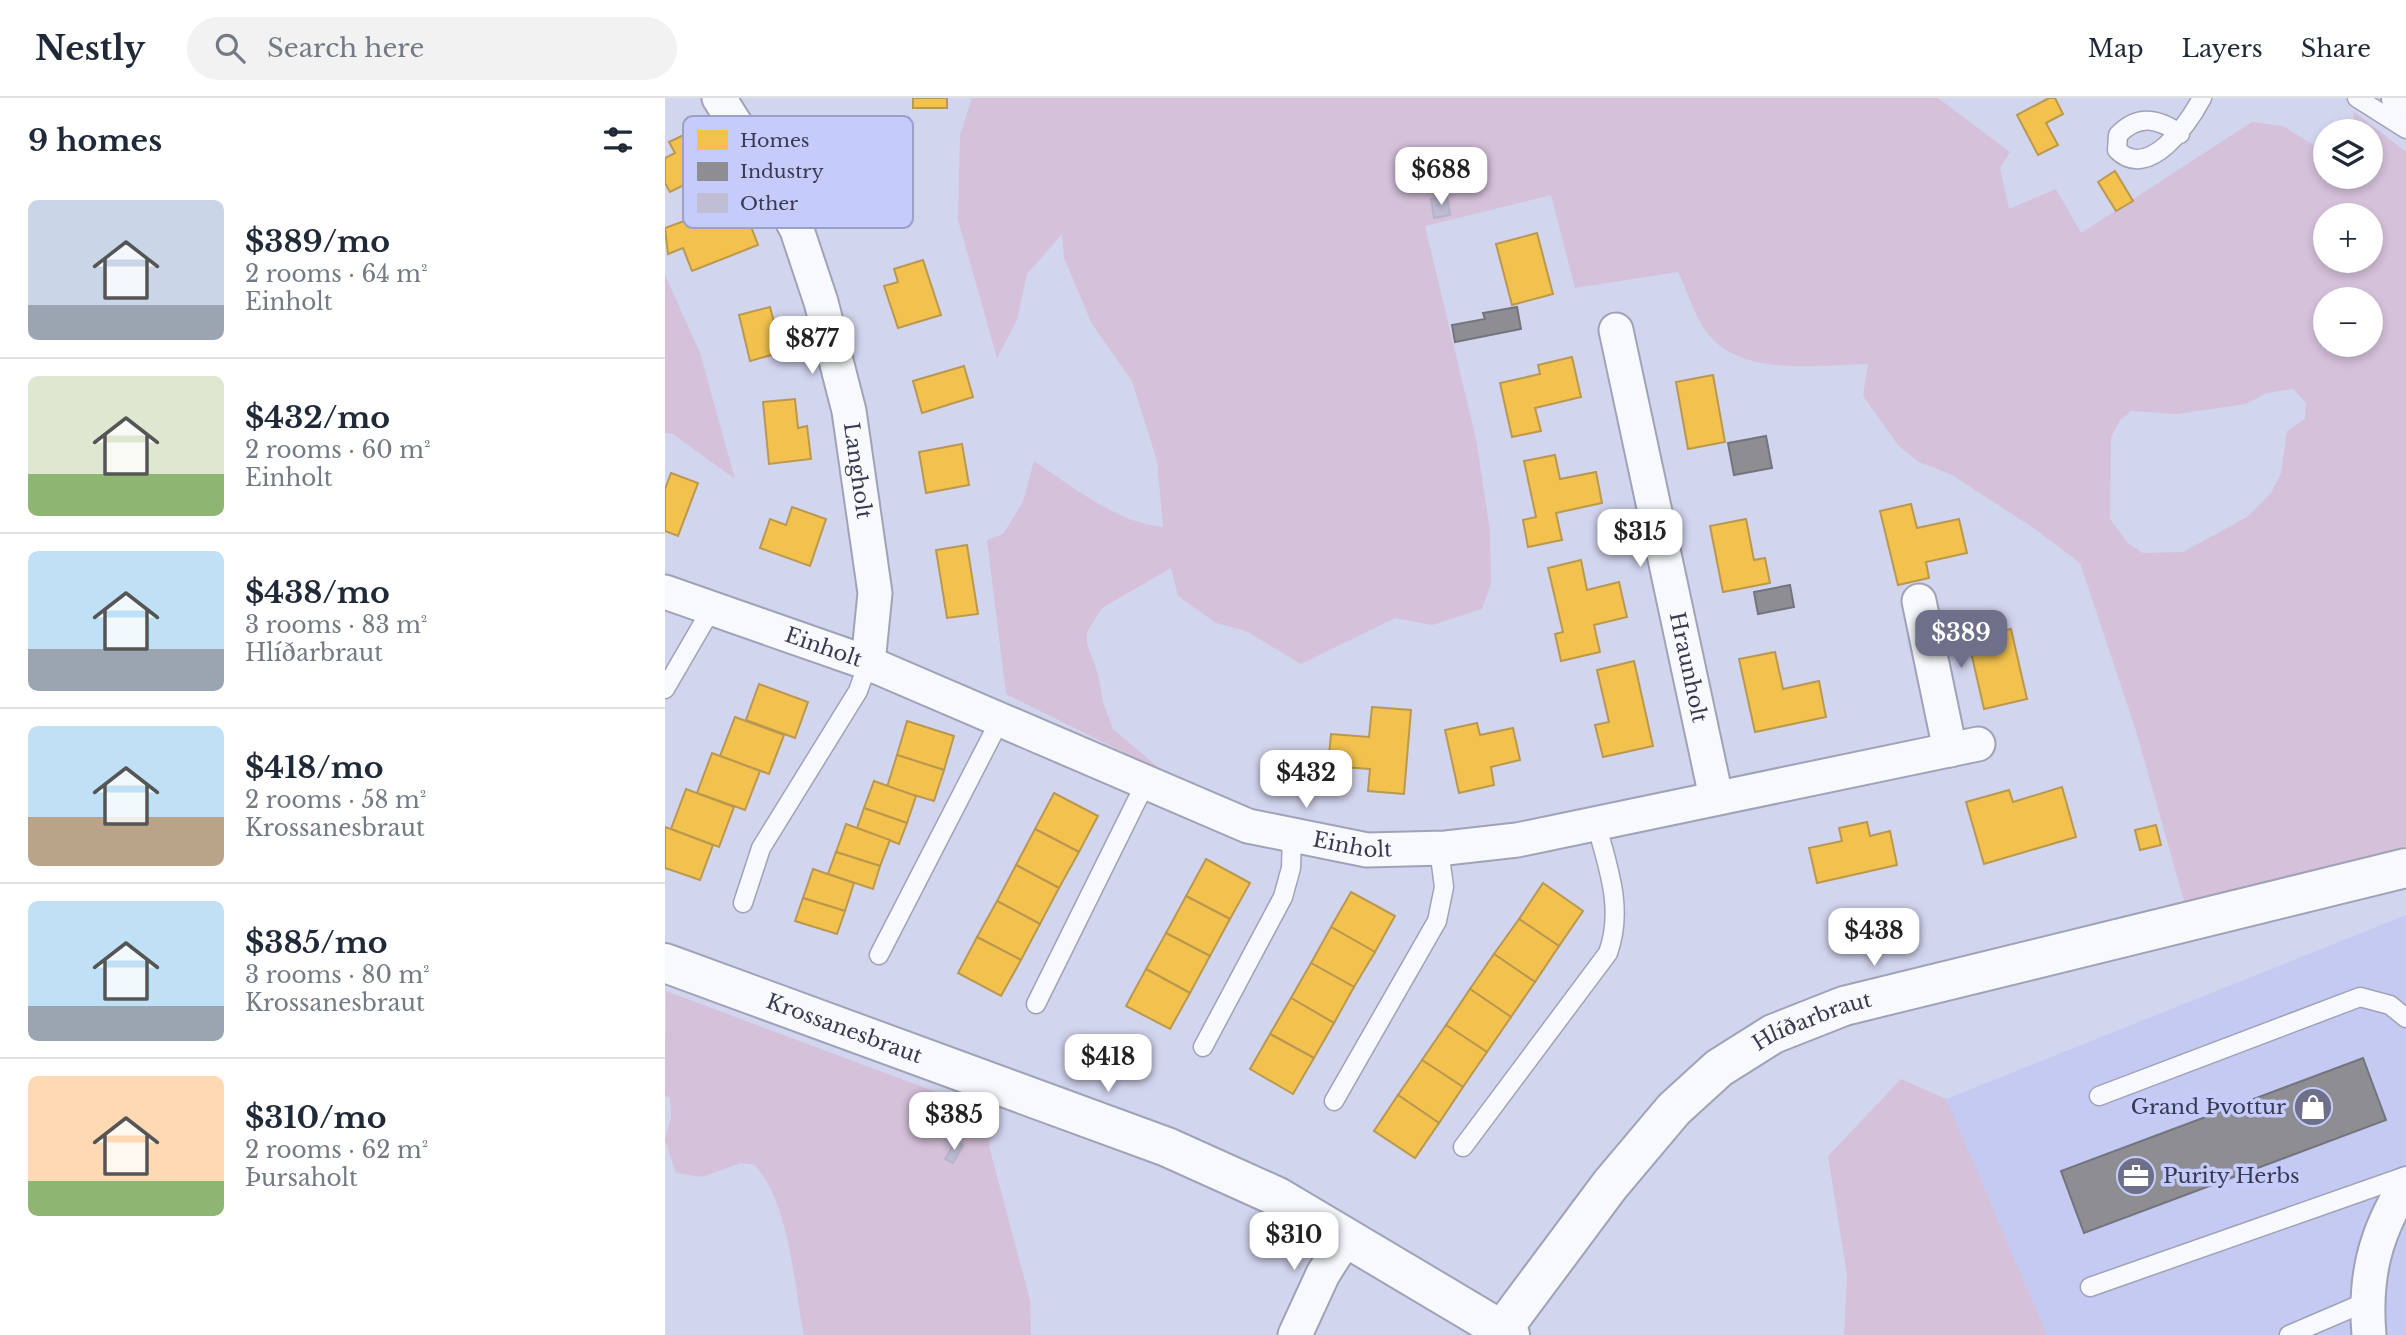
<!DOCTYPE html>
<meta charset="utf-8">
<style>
:root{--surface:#fff;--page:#f2f2f3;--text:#1f2937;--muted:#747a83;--line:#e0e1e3;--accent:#6d7088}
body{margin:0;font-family:"Libre Baskerville",serif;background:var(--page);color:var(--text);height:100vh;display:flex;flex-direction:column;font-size:26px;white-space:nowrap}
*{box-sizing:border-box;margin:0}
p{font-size:23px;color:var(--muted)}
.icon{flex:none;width:38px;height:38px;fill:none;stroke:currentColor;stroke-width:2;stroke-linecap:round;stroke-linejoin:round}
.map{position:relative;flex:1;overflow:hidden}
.drawer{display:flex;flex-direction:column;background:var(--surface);width:665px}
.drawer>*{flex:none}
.tools{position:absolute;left:1648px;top:21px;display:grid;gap:14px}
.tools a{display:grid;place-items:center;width:70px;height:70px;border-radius:50%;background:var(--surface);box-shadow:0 4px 10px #0003;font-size:35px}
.price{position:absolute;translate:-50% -60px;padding:0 16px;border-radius:14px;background:#fff;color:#222;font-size:23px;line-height:46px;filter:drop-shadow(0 2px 4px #0008)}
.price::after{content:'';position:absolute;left:50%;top:42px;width:21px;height:16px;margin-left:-10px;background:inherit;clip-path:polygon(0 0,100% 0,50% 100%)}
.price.on{background:var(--accent);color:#fff}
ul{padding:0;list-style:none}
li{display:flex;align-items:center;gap:21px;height:175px;padding:0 28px}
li+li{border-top:2px solid var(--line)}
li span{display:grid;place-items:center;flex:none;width:196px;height:140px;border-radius:10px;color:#555}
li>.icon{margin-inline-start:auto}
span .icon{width:84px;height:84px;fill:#fffc;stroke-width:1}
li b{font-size:30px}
h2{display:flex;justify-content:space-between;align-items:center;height:84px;padding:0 28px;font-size:30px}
header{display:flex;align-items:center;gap:42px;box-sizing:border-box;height:98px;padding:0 35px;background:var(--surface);border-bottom:2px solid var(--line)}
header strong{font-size:33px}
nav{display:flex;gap:38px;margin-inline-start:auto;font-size:24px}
.search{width:490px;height:63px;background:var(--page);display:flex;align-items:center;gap:18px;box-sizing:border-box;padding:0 24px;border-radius:38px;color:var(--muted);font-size:26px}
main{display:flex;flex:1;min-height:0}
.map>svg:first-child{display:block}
</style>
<header>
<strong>Nestly</strong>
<div class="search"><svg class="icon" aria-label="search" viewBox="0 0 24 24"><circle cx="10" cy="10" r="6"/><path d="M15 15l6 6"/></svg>Search here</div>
<nav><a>Map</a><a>Layers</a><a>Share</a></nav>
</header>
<main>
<section class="drawer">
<h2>9 homes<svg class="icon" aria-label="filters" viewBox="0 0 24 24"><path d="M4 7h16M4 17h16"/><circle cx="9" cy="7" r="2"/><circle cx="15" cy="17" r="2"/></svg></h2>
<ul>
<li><span style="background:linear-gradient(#c9d6e8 75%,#9aa5b1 0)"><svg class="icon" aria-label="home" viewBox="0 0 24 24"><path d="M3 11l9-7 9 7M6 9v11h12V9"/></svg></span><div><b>$389/mo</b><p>2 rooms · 64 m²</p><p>Einholt</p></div></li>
<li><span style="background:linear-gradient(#dfe7d0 70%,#8fb573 0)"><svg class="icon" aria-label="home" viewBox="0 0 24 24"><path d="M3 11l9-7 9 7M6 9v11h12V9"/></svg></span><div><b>$432/mo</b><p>2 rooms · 60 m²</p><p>Einholt</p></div></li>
<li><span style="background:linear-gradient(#bfe0f5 70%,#9aa5b1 0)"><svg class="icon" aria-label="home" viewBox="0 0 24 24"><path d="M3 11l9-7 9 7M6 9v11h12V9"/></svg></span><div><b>$438/mo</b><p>3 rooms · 83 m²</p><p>Hlíðarbraut</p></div></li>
<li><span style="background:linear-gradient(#bfe0f5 65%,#b9a48a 0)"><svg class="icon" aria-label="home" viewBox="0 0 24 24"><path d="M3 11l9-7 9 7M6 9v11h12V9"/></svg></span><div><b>$418/mo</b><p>2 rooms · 58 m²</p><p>Krossanesbraut</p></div></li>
<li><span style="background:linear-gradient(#bfe0f5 75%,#9aa5b1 0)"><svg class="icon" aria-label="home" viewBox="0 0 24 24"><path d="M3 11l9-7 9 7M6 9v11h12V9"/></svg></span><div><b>$385/mo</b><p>3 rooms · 80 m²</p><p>Krossanesbraut</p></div></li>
<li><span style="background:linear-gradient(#ffd9b3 75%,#8fb573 0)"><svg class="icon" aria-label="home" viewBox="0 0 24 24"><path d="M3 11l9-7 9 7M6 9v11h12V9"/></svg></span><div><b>$310/mo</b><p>2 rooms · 62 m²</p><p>Þursaholt</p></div></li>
</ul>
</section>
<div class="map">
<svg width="1741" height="1237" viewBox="0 0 1741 1237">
<rect width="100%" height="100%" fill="#d2d5ee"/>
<polygon fill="#c5caf2" points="1741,817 1741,1237 1382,1237 1281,1001"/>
<g fill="#d5c1da" fill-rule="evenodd">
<path d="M307 0H1273L1345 54 1335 70 1344 111 1391 91 1416 135 1587 24 1618 28 1661 55V79H1706V33H1690L1688 13 1741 54V748L1608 785 1519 803 1471 633 1415 465 1370 431 1287 377 1252 363 1233 347 1198 298 1203 266C1155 267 1078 279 1044 237 1030 221 1023 194 1013 174L910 190 886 97 760 128 811 341 825 433 826 485 817 511 767 527 730 520 636 566 581 533 551 525 513 498 506 470 437 510 422 534V546L433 576 438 604 448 631 500 675 341 596 322 442 338 436 358 404 369 363C407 388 452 425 498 429L492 363 467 283 427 226 399 160 397 136 362 176 352 222 332 260 293 122 295 37ZM1661 117H1706V163H1661ZM1661 201H1706V247H1661ZM1628 291 1641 305 1640 321 1622 333 1616 375 1606 395 1582 419 1518 454 1478 455 1463 445 1445 421 1446 340 1455 322 1466 313 1512 316 1581 306 1602 295Z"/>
<polygon points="0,177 35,255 70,381 8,336 0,335"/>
<path d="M1 893 330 1016 324 1048 365 1202 366 1237H139C128 1184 126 1109 90 1067L76 1065 37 1079 11 1075 0 1042 6 1019 5 999 0 998Z"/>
<polygon points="1236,981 1281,1001 1382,1237 1179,1237 1182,1177 1163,1058"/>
</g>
<g fill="#f2c14e" stroke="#ba984f" stroke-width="2">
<rect x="248" y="0" width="34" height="10"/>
<polygon points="1384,0 1390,0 1398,16 1381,25 1393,47 1373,57 1352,17"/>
<polygon points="29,32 49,72 5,94 0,85 0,60 10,55 4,44"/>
<polygon points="1450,73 1468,103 1451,113 1433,84"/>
<polygon points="76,102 93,147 27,173 18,150 3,156 0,130"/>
<polygon points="872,135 888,196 847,207 831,146"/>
<polygon points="258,162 276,217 233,230 219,188 233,184 229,171"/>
<polygon points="105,209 117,254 85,263 74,217"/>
<polygon points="907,259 916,299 870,310 876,333 847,339 835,285 875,276 873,267"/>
<polygon points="299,268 308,299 257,315 248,283"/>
<polygon points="1048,277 1060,344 1023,351 1011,284"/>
<polygon points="130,301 133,330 142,328 146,361 104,366 98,304"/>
<polygon points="297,346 304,387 261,395 254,354"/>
<polygon points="890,357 895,381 931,374 937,405 891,415 897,442 863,449 858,422 871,419 859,363"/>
<polygon points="6,375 33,385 13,438 0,433 0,391"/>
<polygon points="1246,406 1252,430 1294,421 1302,455 1261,464 1264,480 1233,487 1215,413"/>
<polygon points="127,409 161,421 145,468 95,450 105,421 121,427"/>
<polygon points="1081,421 1089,462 1100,460 1105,485 1058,494 1045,428"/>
<polygon points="302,447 313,516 282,520 271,452"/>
<polygon points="916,462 922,492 954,484 962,519 929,527 935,554 896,563 890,536 898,534 883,470"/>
<polygon points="1346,531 1362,601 1319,611 1303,541"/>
<polygon points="1110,554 1118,591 1154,583 1161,619 1090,634 1074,561"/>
<polygon points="969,563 988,648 938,659 930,627 944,624 932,572"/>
<polygon points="94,586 143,604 130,640 81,622"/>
<polygon points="707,609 746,612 739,696 703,693 705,671 663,668 666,636 704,639"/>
<polygon points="70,619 119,637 104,676 55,658"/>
<polygon points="242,623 289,638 279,672 232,657"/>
<polygon points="812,625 815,637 848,630 855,662 826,669 829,687 794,695 780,632"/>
<polygon points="47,655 95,673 80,712 32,695"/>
<polygon points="232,657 279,672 269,703 222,689"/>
<polygon points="209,683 251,698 242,725 199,710"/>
<polygon points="1397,689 1411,739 1319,766 1301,704 1344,692 1348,704"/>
<polygon points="21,691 69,709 54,749 6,731"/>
<polygon points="389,695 433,718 414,754 370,731"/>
<polygon points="199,710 242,725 234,746 192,730"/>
<polygon points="1202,724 1205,738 1225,733 1232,767 1152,785 1144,750 1177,743 1174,730"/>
<polygon points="181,726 225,742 215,768 171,754"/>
<polygon points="1491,727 1496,747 1475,752 1470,732"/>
<polygon points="0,729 48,747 35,782 0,770"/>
<polygon points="370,731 414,754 394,790 351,767"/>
<polygon points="171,754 215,768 208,791 163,776"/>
<polygon points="541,761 585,785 565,821 521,798"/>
<polygon points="351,767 394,790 375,826 332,803"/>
<polygon points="148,771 189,785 180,813 138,800"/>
<polygon points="878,785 918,813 894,848 854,821"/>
<polygon points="686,794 730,818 710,854 666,829"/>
<polygon points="521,798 565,821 545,858 501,835"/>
<polygon points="138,800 180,813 172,836 130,823"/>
<polygon points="332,803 375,826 356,862 312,839"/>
<polygon points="854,821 894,848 870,884 829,856"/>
<polygon points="666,829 710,854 689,889 646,865"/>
<polygon points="501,835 545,858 525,895 481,871"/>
<polygon points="312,839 356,862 336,898 293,875"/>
<polygon points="829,856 870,884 846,919 805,891"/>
<polygon points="646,865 689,889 669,925 626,900"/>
<polygon points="481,871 525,895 505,931 461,908"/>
<polygon points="805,891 846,919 822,954 781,927"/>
<polygon points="626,900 669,925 649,960 605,936"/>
<polygon points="781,927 822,954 798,989 757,962"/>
<polygon points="605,936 649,960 628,996 585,971"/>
<polygon points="757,962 798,989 774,1025 733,997"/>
<polygon points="733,997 774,1025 750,1060 709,1033"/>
</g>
<g fill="#8d8d92" stroke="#73747e" stroke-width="2">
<polygon points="852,209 856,231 790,244 787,227 820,221 818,215"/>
<polygon points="1101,338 1107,370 1069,377 1063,345"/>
<polygon points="1125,487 1129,509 1093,516 1089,494"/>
<polygon points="1698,960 1721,1022 1419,1135 1396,1073"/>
</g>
<g fill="#c0bed5" stroke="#b6b4ca" stroke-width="2">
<polygon points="782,98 785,117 769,120 766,101"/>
<polygon points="291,1043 298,1047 288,1065 280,1061"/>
</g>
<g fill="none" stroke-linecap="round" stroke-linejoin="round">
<g stroke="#a0a2b8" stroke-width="21">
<g id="lane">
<polyline points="1692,0 1741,31"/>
<path d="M1515 36C1493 20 1473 16 1453 37L1452 52C1484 84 1524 24 1537 0"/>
<polyline points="0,591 47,510"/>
<polyline points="78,805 96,750 193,593 203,565"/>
<polyline points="214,857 335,622"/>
<polyline points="371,906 481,684"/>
<polyline points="538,949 618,799 626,770 627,737"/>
<polyline points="1434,998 1695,899 1725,907 1741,920"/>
<polyline points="669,1003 772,823 779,789 774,751"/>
<path d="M798 1049 943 855C959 811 943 769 931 725"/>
<polyline points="1425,1189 1741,1078"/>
<polyline points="1624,1237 1701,1204"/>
</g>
</g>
<g stroke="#a0a2b8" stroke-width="37">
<g id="street">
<path id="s1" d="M54 0 103 78 132 132 156 204 184 313 210 495 203 565"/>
<path id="s2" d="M951 232 1051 699"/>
<path id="s3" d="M0 494 203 565 583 728 702 752 781 750 852 742 1313 646"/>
<polyline points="1254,503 1285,652"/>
<polyline points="630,1237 658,1176 681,1140"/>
<path d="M1704 1237C1699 1179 1710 1135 1741 1086"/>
</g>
</g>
<g stroke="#a0a2b8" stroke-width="42">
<g id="secondary">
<path id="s4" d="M0 865 502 1049 613 1099 845 1237"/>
<path id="s5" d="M837 1232 945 1087 1009 1011 1054 970 1108 936 1179 908 1741 770"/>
</g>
</g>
<g stroke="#a0a2b8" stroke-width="42">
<polyline id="highway" points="1736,0 1741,1"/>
</g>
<use href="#lane" stroke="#f8f9fc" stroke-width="18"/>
<use href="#street" stroke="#f8f9fc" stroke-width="33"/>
<use href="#secondary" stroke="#f8f9fc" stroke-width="38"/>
<use href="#highway" stroke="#f8f9fc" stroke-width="38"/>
</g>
<defs>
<g id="shop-disc" transform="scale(2.0125)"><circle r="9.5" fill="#6d7088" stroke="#c5cbfb"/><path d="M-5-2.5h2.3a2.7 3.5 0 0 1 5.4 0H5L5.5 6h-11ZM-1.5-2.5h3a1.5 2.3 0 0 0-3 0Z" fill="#fff"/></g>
<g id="office-disc" transform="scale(2.0125)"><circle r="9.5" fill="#6d7088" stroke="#c5cbfb"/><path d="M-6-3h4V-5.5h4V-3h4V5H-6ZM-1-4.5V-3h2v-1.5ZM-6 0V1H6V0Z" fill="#fff"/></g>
</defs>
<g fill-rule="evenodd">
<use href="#shop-disc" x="1648" y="1009"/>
<use href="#office-disc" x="1471" y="1078"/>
</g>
<g text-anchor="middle" stroke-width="7" stroke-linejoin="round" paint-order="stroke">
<g font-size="21" fill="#373a51" stroke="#c5cbfb">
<text dy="7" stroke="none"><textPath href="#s1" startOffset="402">Langholt</textPath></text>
<text dy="7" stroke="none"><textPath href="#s3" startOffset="168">Einholt</textPath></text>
<text dy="7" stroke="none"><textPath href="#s2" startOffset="345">Hraunholt</textPath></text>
<text dy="7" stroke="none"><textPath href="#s3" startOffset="735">Einholt</textPath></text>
<text dy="7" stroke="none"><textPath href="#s5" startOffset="446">Hlíðarbraut</textPath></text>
<text dy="7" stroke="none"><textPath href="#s4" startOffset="191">Krossanesbraut</textPath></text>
</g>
<g font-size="21" fill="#373a51" stroke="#c5cbfb" text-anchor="end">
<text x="1621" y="1016">Grand Þvottur</text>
<text x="1498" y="1085" text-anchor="start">Purity Herbs</text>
</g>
</g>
<rect x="18" y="18" width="230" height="112" rx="10" fill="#c5cbfb" stroke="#9aa0c8" stroke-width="2"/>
<rect x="32" y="32" width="31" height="20" fill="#f2c14e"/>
<rect x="32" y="64" width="31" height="19" fill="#8d8d92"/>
<rect x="32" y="95" width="31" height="20" fill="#c0bed5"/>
<g font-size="19" fill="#373a51">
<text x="75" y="49">Homes</text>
<text x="75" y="80">Industry</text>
<text x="75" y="112">Other</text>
</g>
</svg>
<div class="tools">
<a><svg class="icon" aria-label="layers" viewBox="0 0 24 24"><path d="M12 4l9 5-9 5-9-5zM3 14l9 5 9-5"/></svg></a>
<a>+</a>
<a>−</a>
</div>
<b class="price" style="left:776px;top:109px">$688</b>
<b class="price" style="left:147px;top:278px">$877</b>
<b class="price" style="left:975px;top:471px">$315</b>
<b class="price on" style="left:1296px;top:572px">$389</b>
<b class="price" style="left:641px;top:712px">$432</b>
<b class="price" style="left:1209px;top:870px">$438</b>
<b class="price" style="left:443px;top:996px">$418</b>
<b class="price" style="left:289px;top:1054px">$385</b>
<b class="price" style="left:629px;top:1174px">$310</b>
</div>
</main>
